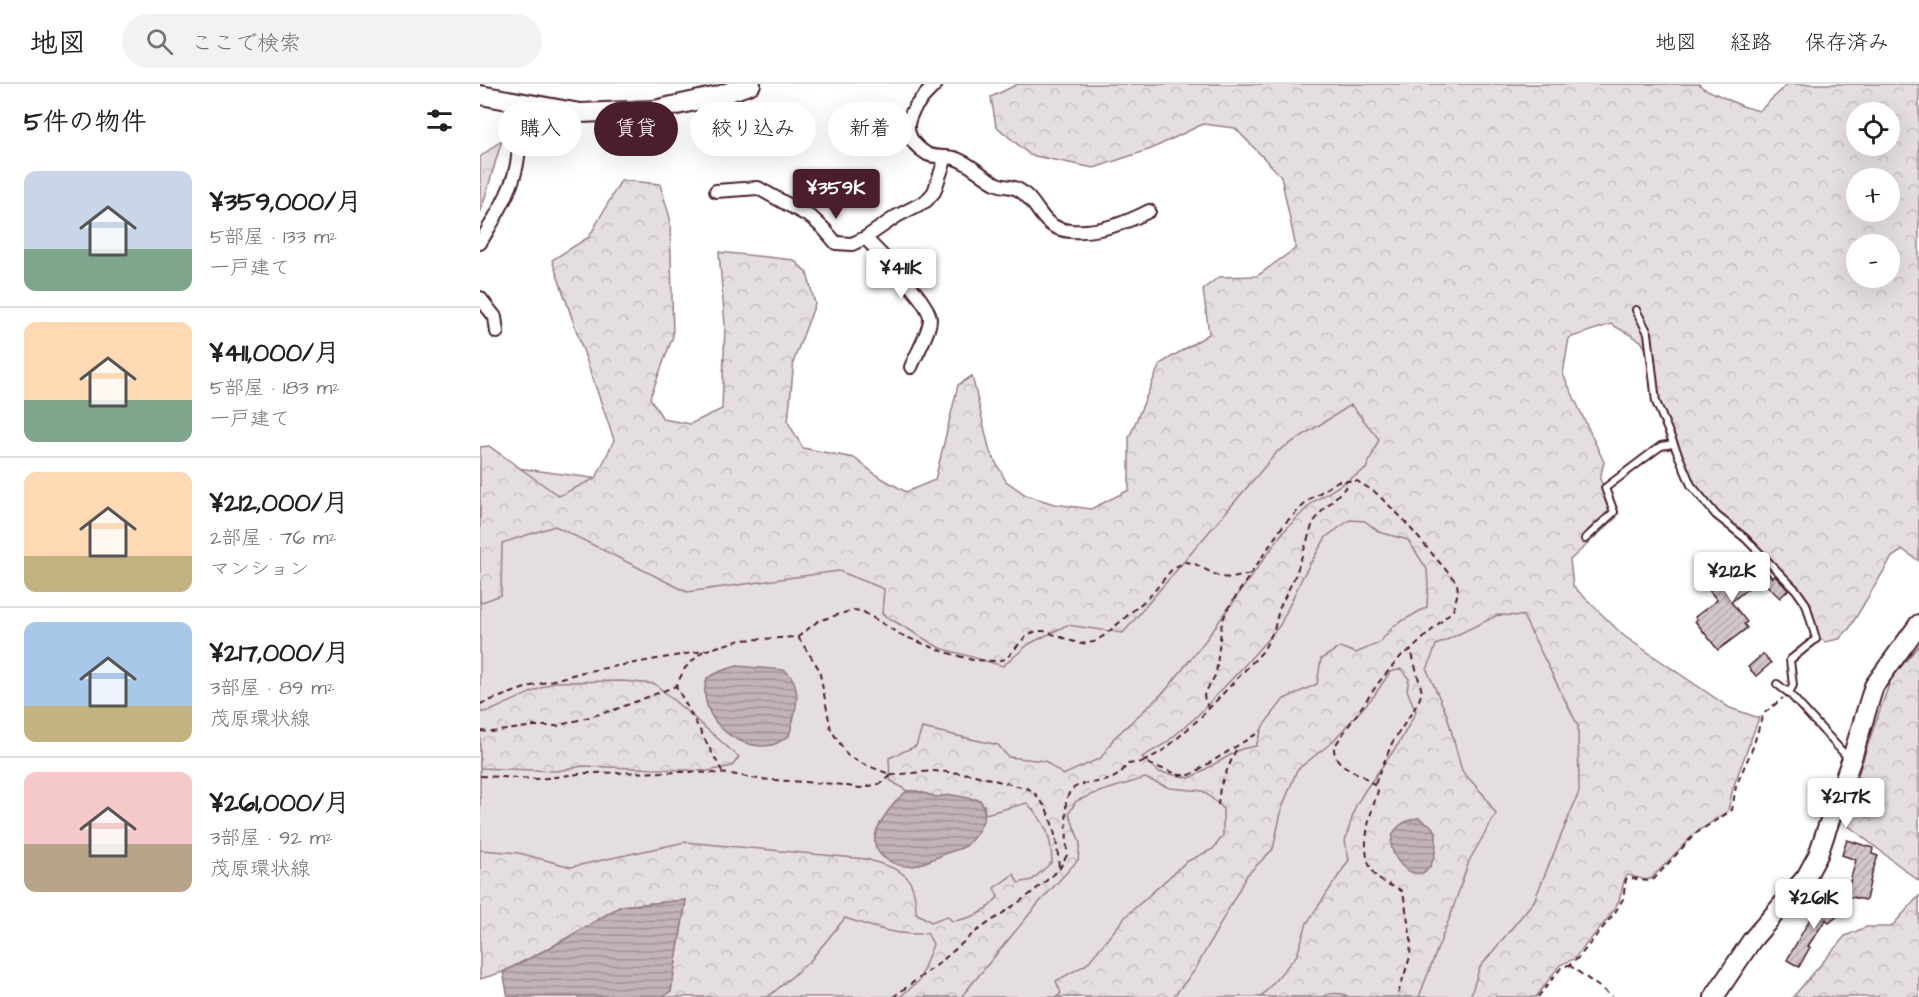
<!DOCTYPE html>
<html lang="ja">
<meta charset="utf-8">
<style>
:root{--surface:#fff;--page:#f2f2f2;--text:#202124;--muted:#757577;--line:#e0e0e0;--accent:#4a1f2b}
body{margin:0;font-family:"Architects Daughter","Klee One",sans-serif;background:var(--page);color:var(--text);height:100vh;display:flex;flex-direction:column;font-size:22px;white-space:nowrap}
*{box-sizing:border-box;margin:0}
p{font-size:20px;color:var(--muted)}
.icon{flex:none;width:33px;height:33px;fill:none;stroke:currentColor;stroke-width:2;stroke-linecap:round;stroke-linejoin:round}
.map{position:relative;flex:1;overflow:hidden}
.side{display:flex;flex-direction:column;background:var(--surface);width:480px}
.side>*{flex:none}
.guide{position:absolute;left:18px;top:18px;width:570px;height:54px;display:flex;gap:12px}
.fabs{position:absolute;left:1366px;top:18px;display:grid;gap:12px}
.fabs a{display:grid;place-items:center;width:54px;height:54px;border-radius:50%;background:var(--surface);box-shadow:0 6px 24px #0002;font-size:30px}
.price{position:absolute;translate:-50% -51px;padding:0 14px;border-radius:6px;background:#fff;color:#222;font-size:20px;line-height:39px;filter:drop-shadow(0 2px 3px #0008)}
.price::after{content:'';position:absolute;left:50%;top:36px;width:18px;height:14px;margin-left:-9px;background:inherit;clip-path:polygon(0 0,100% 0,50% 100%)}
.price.on{background:var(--accent);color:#fff}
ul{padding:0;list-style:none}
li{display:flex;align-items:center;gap:18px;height:150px;padding:0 24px}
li+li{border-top:2px solid var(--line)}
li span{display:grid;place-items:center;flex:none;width:168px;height:120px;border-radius:12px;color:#555}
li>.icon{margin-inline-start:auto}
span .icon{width:72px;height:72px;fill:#fffc;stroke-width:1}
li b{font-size:26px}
h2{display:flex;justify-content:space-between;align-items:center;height:72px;padding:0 24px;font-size:26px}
.pill{padding:0 21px;border-radius:27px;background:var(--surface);box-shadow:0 6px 24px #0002;font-size:21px;line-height:54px}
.pill.on{background:var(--accent);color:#fff}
header{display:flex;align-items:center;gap:36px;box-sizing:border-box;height:84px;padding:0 30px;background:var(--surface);border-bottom:2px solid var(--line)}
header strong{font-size:28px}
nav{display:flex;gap:33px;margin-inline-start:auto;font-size:21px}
.search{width:420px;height:54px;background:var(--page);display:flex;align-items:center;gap:15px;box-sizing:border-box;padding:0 21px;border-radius:33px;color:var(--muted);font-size:22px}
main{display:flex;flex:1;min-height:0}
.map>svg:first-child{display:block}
</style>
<header>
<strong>地図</strong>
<div class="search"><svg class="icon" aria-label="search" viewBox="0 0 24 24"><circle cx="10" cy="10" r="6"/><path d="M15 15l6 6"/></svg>ここで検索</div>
<nav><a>地図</a><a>経路</a><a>保存済み</a></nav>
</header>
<main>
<section class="side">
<h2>5件の物件<svg class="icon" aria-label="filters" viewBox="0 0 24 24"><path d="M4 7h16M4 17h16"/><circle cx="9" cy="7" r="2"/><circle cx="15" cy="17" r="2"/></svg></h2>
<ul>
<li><span style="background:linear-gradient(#c9d6e8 65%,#7fa58c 0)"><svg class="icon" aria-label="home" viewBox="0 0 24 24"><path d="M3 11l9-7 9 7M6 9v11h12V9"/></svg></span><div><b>¥359,000/月</b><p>5部屋 · 133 m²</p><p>一戸建て</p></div></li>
<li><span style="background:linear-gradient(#ffd9b3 65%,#7fa58c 0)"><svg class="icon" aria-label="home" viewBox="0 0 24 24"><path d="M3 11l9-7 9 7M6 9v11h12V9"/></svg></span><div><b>¥411,000/月</b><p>5部屋 · 183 m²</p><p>一戸建て</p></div></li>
<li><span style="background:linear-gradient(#ffd9b3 70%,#c2b280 0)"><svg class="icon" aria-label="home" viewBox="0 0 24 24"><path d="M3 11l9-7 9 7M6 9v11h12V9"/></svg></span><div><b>¥212,000/月</b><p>2部屋 · 76 m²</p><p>マンション</p></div></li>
<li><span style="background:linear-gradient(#a9c7e8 70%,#c2b280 0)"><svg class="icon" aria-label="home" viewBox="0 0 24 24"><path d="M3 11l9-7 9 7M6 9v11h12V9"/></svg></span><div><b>¥217,000/月</b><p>3部屋 · 89 m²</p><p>茂原環状線</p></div></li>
<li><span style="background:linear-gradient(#f6c9c9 60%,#b9a48a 0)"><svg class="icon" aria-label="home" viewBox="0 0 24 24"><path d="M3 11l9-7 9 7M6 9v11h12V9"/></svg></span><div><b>¥261,000/月</b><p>3部屋 · 92 m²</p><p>茂原環状線</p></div></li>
</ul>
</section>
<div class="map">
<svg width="1439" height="913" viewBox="0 0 1439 913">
<defs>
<pattern id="forest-crowns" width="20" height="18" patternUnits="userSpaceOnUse" patternTransform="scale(1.5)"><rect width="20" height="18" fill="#e5dee0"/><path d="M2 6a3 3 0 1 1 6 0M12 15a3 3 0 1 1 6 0" fill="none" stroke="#c6bec0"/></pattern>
<pattern id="water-rules" width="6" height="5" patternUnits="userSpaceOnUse" patternTransform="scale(1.5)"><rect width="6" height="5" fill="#c1b3b6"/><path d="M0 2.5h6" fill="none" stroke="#9f9194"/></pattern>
<pattern id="building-hatch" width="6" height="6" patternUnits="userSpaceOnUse" patternTransform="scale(1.5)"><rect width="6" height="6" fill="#d2c7cb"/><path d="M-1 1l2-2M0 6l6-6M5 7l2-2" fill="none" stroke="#b6aaae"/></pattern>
</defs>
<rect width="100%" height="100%" fill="#fff"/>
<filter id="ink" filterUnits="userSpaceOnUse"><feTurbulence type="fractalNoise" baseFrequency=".0167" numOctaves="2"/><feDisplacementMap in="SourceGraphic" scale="12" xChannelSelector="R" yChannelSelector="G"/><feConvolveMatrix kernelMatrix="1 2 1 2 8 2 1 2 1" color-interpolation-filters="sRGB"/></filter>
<g filter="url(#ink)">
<polygon fill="#e5dee0" stroke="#987e86" stroke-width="1.5" points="910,288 1151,613 1026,913 219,913 248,855 0,822 0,384 30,383 210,407 619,442"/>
<g fill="url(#forest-crowns)" stroke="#987e86" stroke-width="1.5" fill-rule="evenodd">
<path d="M538 0H1219L1223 4 1262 22 1279 27 1308 0H1439V477L1423 466 1412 473 1369 545 1359 555 1345 558 1338 553 1327 514 1269 454 1230 421 1215 400 1195 360 1178 311 1176 294 1167 267 1161 257 1131 240 1089 254 1083 290 1124 378 1120 395 1137 433 1090 476 1093 502 1144 552 1250 624 1279 634 1253 704 1248 727 1214 750 1172 794 1166 796 1148 791 1145 794 1139 817 1130 832 1094 875 1080 881 1056 913H990L1000 883 1054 817 1099 708 1098 642 1043 532 1018 531 956 561 947 586 967 631 982 687 1003 710 1016 730 989 777 971 830 939 913H869C859 908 851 908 842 913H781L817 871 827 839 869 776 865 757 876 721 886 705 919 659 936 628 927 606 929 595 921 585 910 588 894 612 851 659 817 686 802 724 793 765 767 791 715 886 693 913H577L581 909 576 897 607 880 646 832 706 778 733 765 743 752V724L723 707 690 704 665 694 616 709 596 717 589 729 600 759 598 776 557 821 481 913H420L439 897 453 860 447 849C419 853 392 843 365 834L330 877 288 913H183L191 907 206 816 141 822 75 861 23 888 0 895V766L39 769 91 783 205 758 386 775C421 786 436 788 436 829L451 838 467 832 472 837C491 835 505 829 518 813L514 804 534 790 538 799 552 796 572 778C571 751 566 739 547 719L505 730 504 721 472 711 456 713 437 707H427L410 696 409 674 436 662 442 644 518 661 528 673 565 677 583 691 621 674 634 654 686 606 725 557 803 448 833 418 886 385 899 355 871 321 798 367 643 549 587 541 549 560 523 582 460 564 402 530 404 505 359 487 207 508 75 442 22 459 21 511 0 519V363L9 362 79 412 116 394 134 356 72 176 109 153 141 96 180 100 190 134 193 252 170 314 183 335 210 340 242 325 245 241 239 168 314 176 327 189 335 220 314 276 308 338 323 364 374 374 398 392 426 408 455 396 478 301 492 292 510 368 526 397 546 411 574 420 611 425 649 406V354L680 280 729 250 723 205 739 193 777 192 816 164 801 92 755 44 723 40 671 65 614 84 550 71 516 42 511 13ZM1377 28H1410V62H1377ZM1377 94H1410V128H1377ZM1377 160H1410V194H1377ZM870 436 885 437 899 448 928 456 947 485 948 503 947 523 915 541 899 559 876 569 860 563 841 575 837 600 804 615 783 642 776 662 761 665 710 694 679 688 662 673 686 659 716 633 764 582 800 541 823 492 846 453Z"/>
<polygon points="22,56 0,130 0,73"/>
<polygon points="1439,561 1439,797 1366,740 1371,714 1390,654 1411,595"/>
<polygon points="142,597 175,600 259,673 252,682 228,687 103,682 77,687 0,684 0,628 10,627 74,598"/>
<polygon points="1439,812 1439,913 1313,913 1365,852 1386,843 1411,843"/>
</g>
<g fill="url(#water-rules)" stroke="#91787e" stroke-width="1.5">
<path d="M257 582 304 586C326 601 314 632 309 652 304 655 297 660 292 661 255 668 215 631 227 594L241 587Z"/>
<path d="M427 707H437L456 713 472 711 500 716C511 731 499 748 488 760 484 765 473 766 467 769 455 774 445 779 433 782 415 784 392 772 395 752 398 738 416 715 427 707Z"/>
<path d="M938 734 949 740 956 747C956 756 957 767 953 776 938 819 877 746 938 734Z"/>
<polygon points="206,816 191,907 183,913 28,913 23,888 75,861 141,822"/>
</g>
<g fill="url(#building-hatch)" stroke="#4a1f2b" stroke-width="1.5">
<polygon points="1277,478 1280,478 1292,494 1295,492 1308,506 1300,514 1280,495 1251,518 1267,538 1264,540 1267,544 1238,566 1215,537 1217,535 1215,533 1237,516 1224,500 1237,489 1244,498 1269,480 1272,483"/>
<polygon points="1283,570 1291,579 1276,592 1268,583"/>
<polygon points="1367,756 1393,764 1392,770 1398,772 1392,789 1386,816 1366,812 1376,776 1362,771"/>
<polygon points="1348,814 1364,827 1349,839 1346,835 1328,862 1330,863 1319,883 1307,876 1335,826"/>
</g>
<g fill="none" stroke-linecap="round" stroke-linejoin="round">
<g stroke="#4a1f2b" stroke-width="10">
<g id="lane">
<polyline points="1156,226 1168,249 1176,318 1211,401 1236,431 1265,454 1316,506 1326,520 1336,555 1310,576 1313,601 1309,609"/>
<polyline points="1105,455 1134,428 1125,404 1174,367 1181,362 1193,360"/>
<polyline points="1297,600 1309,609 1369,675"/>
</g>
</g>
<g stroke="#4a1f2b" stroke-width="16">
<g id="street">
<path d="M456 0C444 12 423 31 429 50 432 59 439 65 447 70 455 74 466 72 474 74 491 79 502 93 517 100 524 103 533 102 539 106 560 118 559 145 591 147 617 149 646 139 669 127"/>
<polyline points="236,107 278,104 332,134 344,145 356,159 372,160 385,154 417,132 446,117 454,108 466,73"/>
<path d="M385 154C398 167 450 218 450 235 450 247 436 271 431 283"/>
<path d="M0 159C15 133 35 103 38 73 40 54 35 35 31 17"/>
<polyline points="0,214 15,233 17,248"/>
</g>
</g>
<g stroke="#4a1f2b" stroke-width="22">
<g id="secondary">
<polyline points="0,11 100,29 174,26 238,12 271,0"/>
<polyline points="1234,913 1272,856 1326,793 1338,771 1345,750 1371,677 1394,602 1439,540"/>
</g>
</g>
<g stroke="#4a1f2b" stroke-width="2" stroke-dasharray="6 4.5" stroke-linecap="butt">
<path d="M318 553 339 585 351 646 368 672 383 680 412 691 454 687 491 690 549 705C573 721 578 760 579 786"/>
<polyline points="223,567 205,584 196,602 243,689"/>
<polyline points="0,620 48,603 103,588 223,567 261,556 318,553 338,537 373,526 382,527 421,551 462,567 492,576 516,577 526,575 547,551 557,547 564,547 600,560 614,558 625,551 671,511 693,484 706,478 713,479 740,493 752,494 771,490"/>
<path d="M729 625 725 617 724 611 736 590 742 538 748 524 804 440 830 415 858 397H877L895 408 920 432 977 499 978 508 973 526 931 566 922 571 899 598 854 663C853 688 889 687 898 707 890 731 877 768 895 791 903 801 914 801 923 808L931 855 930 873 917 913"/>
<polyline points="0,647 12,648 54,642 77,642 134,626 196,602"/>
<polyline points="663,678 684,666 720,634 783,567 794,546 799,525 816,490 833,439 842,427 870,399"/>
<polyline points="0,692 59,695 106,689 212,688 251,690 278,695 355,700 380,704 399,700 412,691"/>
<polyline points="895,700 912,659 938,619 942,608 931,566"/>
<polyline points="738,721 740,703 757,663"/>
<polyline points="1089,881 1133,913"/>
<path d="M413 913 457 881 494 849 549 811 579 786 587 771 586 719C591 685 630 712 647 680L663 678 700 691H710L781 647"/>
<path d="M1058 913 1081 884 1091 880 1099 873 1134 830 1143 815 1146 795C1156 792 1164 800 1174 795L1215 750 1252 726 1256 702 1273 663 1283 630 1303 614"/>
</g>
<use href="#lane" stroke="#fff" stroke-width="6"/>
<use href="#street" stroke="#fff" stroke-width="12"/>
<use href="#secondary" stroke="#fff" stroke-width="18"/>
</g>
</g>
</svg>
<div class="fabs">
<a><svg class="icon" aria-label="locate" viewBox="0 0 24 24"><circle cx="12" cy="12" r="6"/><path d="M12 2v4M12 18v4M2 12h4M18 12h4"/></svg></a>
<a>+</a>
<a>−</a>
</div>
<b class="price on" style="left:356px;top:136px">¥359K</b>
<b class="price" style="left:421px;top:216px">¥411K</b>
<b class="price" style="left:1252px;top:519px">¥212K</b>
<b class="price" style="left:1366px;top:745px">¥217K</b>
<b class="price" style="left:1334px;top:846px">¥261K</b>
<div class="guide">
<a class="pill">購入</a>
<a class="pill on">賃貸</a>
<a class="pill">絞り込み</a>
<a class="pill">新着</a>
</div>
</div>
</main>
